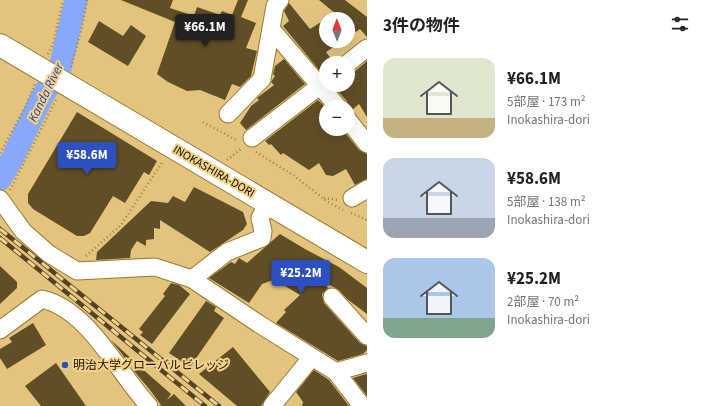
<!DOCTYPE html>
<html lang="ja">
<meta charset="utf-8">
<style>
:root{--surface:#fff;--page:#f2f2f2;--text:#222;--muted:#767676;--accent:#2d50c0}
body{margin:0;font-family:"Source Sans 3","Noto Sans JP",sans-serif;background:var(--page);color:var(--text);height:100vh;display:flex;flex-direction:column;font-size:15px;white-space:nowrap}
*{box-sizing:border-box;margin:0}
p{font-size:13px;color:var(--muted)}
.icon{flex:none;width:22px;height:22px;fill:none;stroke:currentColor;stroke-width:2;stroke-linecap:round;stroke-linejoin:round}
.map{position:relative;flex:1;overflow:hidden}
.drawer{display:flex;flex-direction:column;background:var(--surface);width:340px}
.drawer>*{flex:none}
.needle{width:26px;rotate:359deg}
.buttons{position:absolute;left:319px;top:12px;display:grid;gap:8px}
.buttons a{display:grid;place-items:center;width:36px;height:36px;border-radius:50%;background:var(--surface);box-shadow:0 4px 16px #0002;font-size:20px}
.price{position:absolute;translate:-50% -34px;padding:0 9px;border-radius:4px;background:var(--accent);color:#fff;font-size:13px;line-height:26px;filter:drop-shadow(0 1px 2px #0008)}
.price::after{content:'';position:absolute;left:50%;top:24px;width:12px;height:9px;margin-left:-6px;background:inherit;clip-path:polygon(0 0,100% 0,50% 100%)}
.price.current{background:#222;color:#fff}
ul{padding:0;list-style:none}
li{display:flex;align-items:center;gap:12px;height:100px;padding:0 16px}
li span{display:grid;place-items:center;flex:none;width:112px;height:80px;border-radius:12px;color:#555}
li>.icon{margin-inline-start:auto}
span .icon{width:48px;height:48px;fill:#fffc;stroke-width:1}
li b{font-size:17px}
h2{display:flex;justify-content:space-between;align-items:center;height:48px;padding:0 16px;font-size:17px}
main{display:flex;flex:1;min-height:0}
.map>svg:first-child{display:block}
</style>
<main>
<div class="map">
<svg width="367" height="406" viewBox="0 0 367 406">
<rect width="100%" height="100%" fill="#e4c47d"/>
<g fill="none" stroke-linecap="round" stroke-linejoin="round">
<polyline stroke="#87a9fb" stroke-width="23" points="0,179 12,159 42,97 60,68 76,0"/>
</g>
<g fill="#604e26">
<polygon points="121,0 173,0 170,8 194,16 197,7 220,15 222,11 232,15 238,0 248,0 241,17 256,23 246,48 257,51 251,76 240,87 232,84 225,100 200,90 187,91 168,82 157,74 175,22"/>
<polygon points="319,0 345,0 367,17 367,37 360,29 356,32 348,24 348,19 342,19"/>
<polygon points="289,3 310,29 326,19 326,41 343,41 326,52 332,60 319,70 283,26 289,21 284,11"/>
<polygon points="99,21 123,36 131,25 146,36 128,66 88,42"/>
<polygon points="284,59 305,84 246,130 240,123 251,106 259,100 257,98 274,85 271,82 275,76 273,74 275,66"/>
<polygon points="367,61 367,117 359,104 351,111 346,100 334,87 337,85 348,85 348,77"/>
<polygon points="318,100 326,108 326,129 342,129 359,150 367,154 367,179 355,185 346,169 333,176 326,175 319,163 309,170 283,153 281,155 271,144 269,145 265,141"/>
<polygon points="77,112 157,161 149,175 144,172 125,203 113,196 90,233 84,236 77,236 33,209 28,203 28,194"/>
<polygon points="194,187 243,212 247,224 243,230 210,252 160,220 160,229 154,228 154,239 146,240 146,246 137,241 131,250 130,258 96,260 97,252 151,201 168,203 173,196 185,202"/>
<polygon points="280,234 305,249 339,267 367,288 367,314 347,299 339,290 322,281 328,288 322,294 324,303 360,343 367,346 367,350 363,354 338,361 276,323 286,312 284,310 300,295 285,286 285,276 262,284 249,303 209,278 231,262 235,264 239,258 247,263"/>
<polygon points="0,266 17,282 17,288 0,304"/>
<polygon points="171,283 179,285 190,294 152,344 140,335 143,332 139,329 165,296 163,294"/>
<polygon points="206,301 216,307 214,311 224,318 190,367 169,353"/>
<polygon points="33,323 46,345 7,369 0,358 0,349 12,342 9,338"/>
<polygon points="111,340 134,361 130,366 122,354"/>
<polygon points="233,347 270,392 261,406 237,406 199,374"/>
<polygon points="56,363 86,406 41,406 25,386"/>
<polygon points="139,366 171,394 167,400 174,394 186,406 159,406 161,405 150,390 134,371"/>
<polygon points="314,370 329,380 349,406 302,406 303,402 296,392"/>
<polygon points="366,374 367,375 367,396 353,378"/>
</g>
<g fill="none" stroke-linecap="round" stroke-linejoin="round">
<g stroke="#977931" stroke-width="19">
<g id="minor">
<polyline points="271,29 338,107"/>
<polyline points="348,63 367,48"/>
<polyline points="228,114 262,79 275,6 280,0"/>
<polyline points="348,120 367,144"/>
<polyline points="252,138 326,81"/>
<polyline points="352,198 367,189"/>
<polyline points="0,199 23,231 49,254 77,271 155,267 192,279 259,324 336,372 362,406"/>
<polyline points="192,279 227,252 262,238 263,231 260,218 268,203"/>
<polyline points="332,297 367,336"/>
<path d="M0 330 42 299C89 310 118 373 149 406"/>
<polyline points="336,372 367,363"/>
<polyline points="272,406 312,357"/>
</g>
</g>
<g stroke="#977931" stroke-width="24">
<polyline id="major" points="0,45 367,262"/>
</g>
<g stroke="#99824f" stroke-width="2.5" stroke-dasharray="1 3" stroke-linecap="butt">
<polyline points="48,54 53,44 63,0"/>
<polyline points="71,67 82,28 87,0"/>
<polyline points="203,122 238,141"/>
<polyline points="256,152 293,175 328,202 343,210"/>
<polyline points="0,153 25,108 35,84"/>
<polyline points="227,160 242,148"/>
<polyline points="10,190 57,98"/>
<polyline points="324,198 338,200"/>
<polyline points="351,213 367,220"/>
<polyline points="86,256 121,225 163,161"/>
</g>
<use href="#minor" stroke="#fff" stroke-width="17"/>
<use href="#major" stroke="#fff" stroke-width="22"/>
<g stroke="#534324" stroke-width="4.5">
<g id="rail">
<polyline points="0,229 219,406"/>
<polyline points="0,238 205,406"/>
</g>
</g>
<use href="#rail" stroke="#f2d18a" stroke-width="3" stroke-dasharray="9" stroke-linecap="butt"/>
</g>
<circle fill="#2d50c0" stroke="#f2d18a" stroke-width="1.5" cx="65" cy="365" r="4"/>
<g text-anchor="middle" stroke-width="4" stroke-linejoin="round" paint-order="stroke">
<g font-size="12" fill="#191000" stroke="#f2d18a">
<text transform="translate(214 171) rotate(30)" y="4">INOKASHIRA-DORI</text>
</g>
<g font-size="12" fill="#191000" stroke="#f2d18a" text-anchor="start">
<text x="73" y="369">明治大学グローバルビレッジ</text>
</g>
<g font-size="13" font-style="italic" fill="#1f3fb2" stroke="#f2d18a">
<text transform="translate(45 92) rotate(-64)" y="5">Kanda River</text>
</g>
</g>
</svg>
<div class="buttons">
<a><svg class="needle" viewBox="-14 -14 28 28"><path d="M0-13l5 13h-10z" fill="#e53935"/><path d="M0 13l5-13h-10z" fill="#767676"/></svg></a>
<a>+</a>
<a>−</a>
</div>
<b class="price current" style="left:205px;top:48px">¥66.1M</b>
<b class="price" style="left:87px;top:176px">¥58.6M</b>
<b class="price" style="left:301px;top:294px">¥25.2M</b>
</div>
<section class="drawer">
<h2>3件の物件<svg class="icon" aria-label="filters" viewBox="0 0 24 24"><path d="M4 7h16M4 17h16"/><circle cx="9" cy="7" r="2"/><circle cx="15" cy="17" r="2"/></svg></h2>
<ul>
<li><span style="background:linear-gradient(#dfe7d0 75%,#c2b280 0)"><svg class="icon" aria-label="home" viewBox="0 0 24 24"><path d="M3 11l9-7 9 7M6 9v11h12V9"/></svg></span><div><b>¥66.1M</b><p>5部屋 · 173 m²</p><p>Inokashira-dori</p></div></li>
<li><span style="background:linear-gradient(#c9d6e8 75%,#9aa5b1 0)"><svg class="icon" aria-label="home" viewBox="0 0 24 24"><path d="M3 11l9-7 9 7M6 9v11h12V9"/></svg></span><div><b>¥58.6M</b><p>5部屋 · 138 m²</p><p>Inokashira-dori</p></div></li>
<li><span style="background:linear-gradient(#a9c7e8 75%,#7fa58c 0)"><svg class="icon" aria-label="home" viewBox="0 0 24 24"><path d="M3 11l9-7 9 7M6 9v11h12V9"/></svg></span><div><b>¥25.2M</b><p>2部屋 · 70 m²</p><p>Inokashira-dori</p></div></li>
</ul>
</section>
</main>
